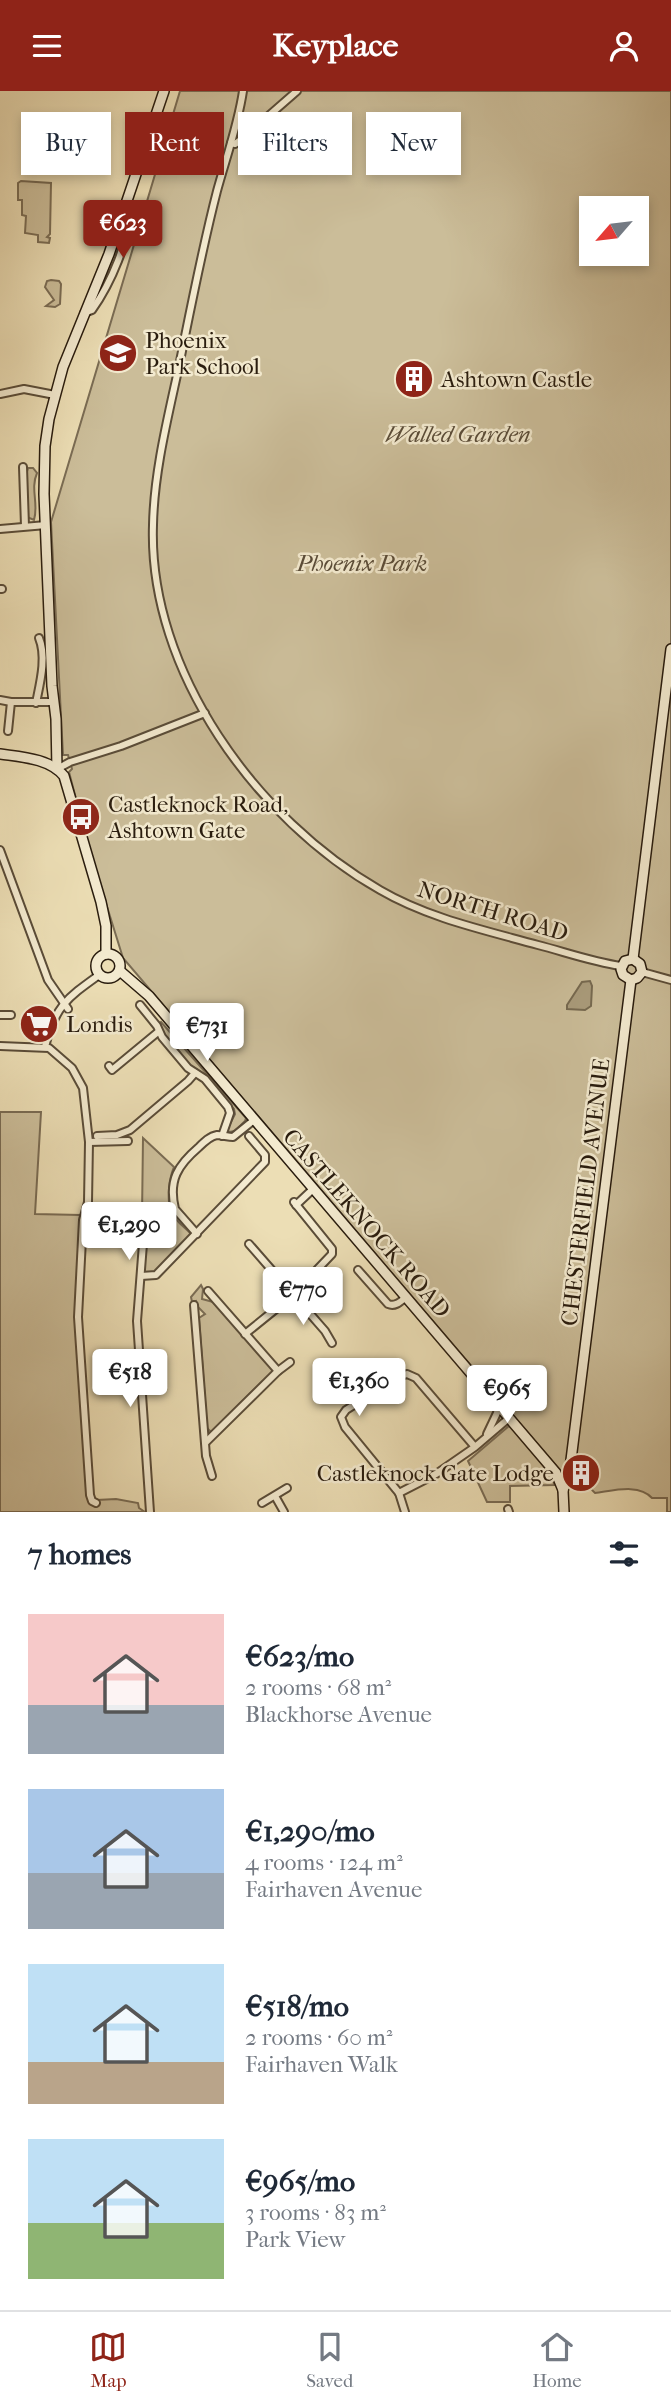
<!DOCTYPE html>
<meta charset="utf-8">
<style>
:root{--surface:#fff;--page:#f6f6f7;--text:#1f2937;--muted:#747a83;--line:#e0e1e3;--accent:#8f2418}
body{margin:0;font-family:"IM FELL French Canon",serif;background:var(--page);color:var(--text);height:100vh;display:flex;flex-direction:column;font-size:26px;white-space:nowrap}
*{box-sizing:border-box;margin:0}
p{font-size:23px;color:var(--muted)}
.icon{flex:none;width:38px;height:38px;fill:none;stroke:currentColor;stroke-width:2;stroke-linecap:round;stroke-linejoin:round}
.map{position:relative;height:1421px;overflow:hidden}
.sheet{display:flex;flex-direction:column;background:var(--surface);flex:1}
.sheet>*{flex:none}
.top-card{position:absolute;left:21px;top:21px;width:630px;height:63px;display:flex;gap:14px}
.needle{width:46px;rotate:242deg}
.tools{position:absolute;left:579px;top:105px;display:grid;gap:14px}
.tools a{display:grid;place-items:center;width:70px;height:70px;border-radius:0px;background:var(--surface);box-shadow:0 4px 10px #0003;font-size:35px}
.price{position:absolute;translate:-50% -60px;padding:0 16px;border-radius:7px;background:#fff;color:#222;font-size:23px;line-height:46px;filter:drop-shadow(0 2px 4px #0008)}
.price::after{content:'';position:absolute;left:50%;top:42px;width:21px;height:16px;margin-left:-10px;background:inherit;clip-path:polygon(0 0,100% 0,50% 100%)}
.price.on{background:var(--accent);color:#fff}
ul{padding:0;list-style:none}
li{display:flex;align-items:center;gap:21px;height:175px;padding:0 28px}
li span{display:grid;place-items:center;flex:none;width:196px;height:140px;border-radius:0px;color:#555}
li>.icon{margin-inline-start:auto}
span .icon{width:84px;height:84px;fill:#fffc;stroke-width:1}
li b{font-size:30px}
h2{display:flex;justify-content:space-between;align-items:center;height:84px;padding:0 28px;font-size:30px}
.chip{padding:0 24px;border-radius:0px;background:var(--surface);box-shadow:0 4px 10px #0003;font-size:24px;line-height:63px}
.chip.on{background:var(--accent);color:#fff}
header{display:flex;justify-content:space-between;align-items:center;height:91px;padding:0 28px;background:var(--accent);color:#fff;font-size:32px;font-weight:800}
.tabs{display:flex;justify-content:space-around;align-items:center;height:98px;border-top:2px solid var(--line);background:var(--surface);font-size:19px;color:var(--muted)}
.tabs a{display:grid;justify-items:center;gap:4px}
.tabs .on{color:var(--accent)}
.map>svg:first-child{display:block}
</style>
<header><svg class="icon" aria-label="menu" viewBox="0 0 24 24"><path d="M4 6h16M4 12h16M4 18h16"/></svg>Keyplace<svg class="icon" aria-label="person" viewBox="0 0 24 24"><circle cx="12" cy="8" r="4"/><path d="M4 21q1-7 8-7t8 7"/></svg></header>
<div class="map">
<svg width="671" height="1421" viewBox="0 0 671 1421">
<rect width="100%" height="100%" fill="#ecdeb5"/>
<filter id="stains"><feTurbulence type="fractalNoise" baseFrequency=".00286" numOctaves="4"/><feColorMatrix values="0 0 0 0 .2 0 0 0 0 .09 0 0 0 0 .02 0 0 0 .5 -.17"/></filter>
<radialGradient id="worn" r=".72"><stop offset=".6" stop-color="#630" stop-opacity="0"/><stop offset="1" stop-color="#630" stop-opacity=".3"/></radialGradient>
<g fill="#cbbd99" stroke="#7a6c54" stroke-width="2" fill-rule="evenodd">
<path d="M180 0H671V1421H667V1407H652C639 1392 612 1400 595 1402L580 1387 563 1383 123 867 90 761 69 681 72 678 68 664H63L51 431ZM592 117H637V163H592Z"/>
<polygon points="21,90 51,92 50,143 47,146 50,147 49,152 38,151 38,144 25,142 26,125 22,124 22,109 18,109 18,92"/>
<polygon points="51,189 59,190 61,193 60,213 55,216 46,215 54,209 45,196 47,190"/>
<path d="M28 377H33L37 382C30 398 39 413 34 429L27 426 26 384Z"/>
<polygon points="161,931 246,1027 245,1030 235,1040 229,1041 227,1039 235,1023 234,1018 206,984 192,977 163,942 160,932"/>
<polygon points="0,1021 41,1021 35,1123 80,1124 76,1225 88,1405 96,1413 97,1409 116,1408 138,1412 139,1417 145,1421 0,1421"/>
<path d="M143 1047 174 1076C169 1088 166 1110 172 1122 176 1131 186 1137 192 1144L154 1182H144V1179L146 1145 149 1138 146 1136 147 1128 142 1125Z"/>
<polygon points="201,1194 203,1198 202,1208 213,1211 272,1276 272,1281 211,1341 207,1337 199,1227 205,1223 198,1216 196,1210 192,1211 191,1206"/>
<polygon points="509,1335 513,1337 549,1380 553,1386 554,1394 510,1395 510,1411 487,1411 468,1370"/>
</g>
<polygon fill="#aa9c7c" stroke="#766950" stroke-width="2" points="590,890 592,895 591,915 585,919 567,918 567,914 582,891"/>
<g fill="none" stroke-linecap="round" stroke-linejoin="round">
<g stroke="#5a4c38" stroke-width="10">
<g id="street">
<path d="M243 0C238 34 226 67 217 100 202 158 191 216 179 275 168 326 154 381 153 434 148 580 257 729 380 799 428 827 484 839 538 854 565 861 593 871 621 875"/>
<polyline points="231,52 235,53 242,48 297,0"/>
<path d="M84 222 92 219C107 198 136 142 124 118"/>
<polyline points="0,303 24,298 55,304"/>
<polyline points="23,376 25,435"/>
<polyline points="0,438 46,434"/>
<polyline points="0,498 2,498"/>
<polyline points="0,609 11,611 54,611"/>
<path d="M36 612C40 592 47 566 39 547"/>
<polyline points="8,640 11,611"/>
<polyline points="57,678 70,671 121,655 205,622"/>
<polyline points="0,759 48,889 68,918"/>
<polyline points="642,881 671,889"/>
<polyline points="140,914 157,935 162,946 188,977 205,988 228,1016 230,1022 222,1045"/>
<polyline points="0,924 11,924"/>
<polyline points="0,955 49,957 72,977 83,997 89,1051 88,1111 83,1129 78,1226 90,1404 92,1410 96,1412"/>
<path d="M45 956C55 915 67 907 99 884"/>
<polyline points="109,975 112,979 158,941"/>
<polyline points="97,1045 117,1044 130,1039 188,990 195,982"/>
<polyline points="89,1051 128,1050"/>
<polyline points="296,1114 313,1098"/>
<polyline points="145,1127 137,1230 150,1421"/>
<polyline points="144,1141 155,1141"/>
<path d="M197 1143 175 1118C168 1089 178 1074 199 1056 204 1051 210 1045 217 1044 222 1044 228 1046 233 1046L254 1029"/>
<polyline points="249,1153 325,1240 332,1252"/>
<path d="M358 1179 388 1213C395 1216 400 1211 406 1206"/>
<polyline points="141,1185 156,1184 265,1071 265,1064 249,1045"/>
<polyline points="208,1200 278,1280"/>
<polyline points="194,1214 206,1365 212,1385"/>
<polyline points="245,1243 292,1205 332,1163 332,1158 294,1111"/>
<polyline points="487,1343 497,1322 498,1314"/>
<polyline points="206,1351 278,1280 290,1271"/>
<polyline points="475,1356 436,1383 399,1402 345,1336 341,1326 346,1319 398,1286 407,1283 416,1287 475,1356 509,1327"/>
<polyline points="399,1402 405,1421"/>
<polyline points="275,1405 284,1421"/>
<polyline points="262,1412 287,1397"/>
<polyline points="508,1418 509,1421"/>
</g>
</g>
<g stroke="#291c0e" stroke-width="12">
<g id="secondary">
<path d="M0 663C21 666 49 667 64 685L101 811 106 835V863"/>
<polyline points="57,678 56,628 52,595 44,403 45,355 49,328 63,276 109,163 164,0"/>
<circle cx="108" cy="875" r="12"/>
<polyline points="633,868 671,558"/>
<polyline points="120,880 149,905 556,1382 563,1399 564,1421"/>
<polyline points="631,889 623,884 621,878 625,870 633,868"/>
<polyline points="631,889 637,887 642,881 640,873 633,868"/>
<polyline points="563,1399 569,1385 631,889"/>
</g>
</g>
<use href="#street" stroke="#f3eacf" stroke-width="6"/>
<use href="#secondary" stroke="#f3eacf" stroke-width="9"/>
</g>
<defs>
<g id="school-disc" transform="scale(2.0125)"><circle r="9.5" fill="#8f2418" stroke="#f3eacf"/><path d="M0-5L7-2L0 1L-7-2ZM-4 1L0 2.5L4 1V4Q0 6-4 4Z" fill="#fff"/></g>
<g id="building-disc" transform="scale(2.0125)"><circle r="9.5" fill="#8f2418" stroke="#f3eacf"/><path d="M-4-6H4V6H1V3H-1V6H-4ZM-2.5-4.3h1.7v1.8h-1.7ZM.8-4.3h1.7v1.8H.8ZM-2.5-1h1.7V.8h-1.7ZM.8-1h1.7V.8H.8Z" fill="#fff"/></g>
<g id="bus-disc" transform="scale(2.0125)"><circle r="9.5" fill="#8f2418" stroke="#f3eacf"/><path d="M-5-6H5V4H4V6H2V4H-2V6H-4V4H-5ZM-3.5-4V0h7V-4ZM-3.5 1.2v1.5H-2V1.2ZM2 1.2v1.5H3.5V1.2Z" fill="#fff"/></g>
<g id="supermarket-disc" transform="scale(2.0125)"><circle r="9.5" fill="#8f2418" stroke="#f3eacf"/><path d="M-6-5.5h2.5l.6 2H6L4.5 2H-2.5L-4.4-4H-6ZM-1.5 3.2a1.3 1.3 0 1 0 .1 0ZM3 3.2a1.3 1.3 0 1 0 .1 0Z" fill="#fff"/></g>
</defs>
<g fill-rule="evenodd">
<use href="#school-disc" x="118" y="262"/>
<use href="#building-disc" x="414" y="288"/>
<use href="#bus-disc" x="81" y="726"/>
<use href="#supermarket-disc" x="39" y="933"/>
<use href="#building-disc" x="581" y="1382"/>
</g>
<g text-anchor="middle" stroke-width="5" stroke-linejoin="round" paint-order="stroke">
<g font-size="23" fill="#291c0e" stroke="#f3eacf" text-anchor="start">
<text x="145" y="257">Phoenix<tspan x="145" dy="26">Park School</tspan></text>
<text x="441" y="296">Ashtown Castle</text>
<text x="108" y="721">Castleknock Road,<tspan x="108" dy="26">Ashtown Gate</tspan></text>
<text x="66" y="941">Londis</text>
<text x="554" y="1390" text-anchor="end">Castleknock Gate Lodge</text>
</g>
<g font-size="23" font-style="italic" fill="#5a4c38" stroke="#f3eacf">
<text x="458" y="351">Walled Garden</text>
<text x="362" y="480">Phoenix Park</text>
</g>
<g font-size="23" fill="#291c0e" stroke="#f3eacf">
<text transform="translate(493 820) rotate(17)" y="8">NORTH ROAD</text>
<text transform="translate(585 1101) rotate(-83)" y="8">CHESTERFIELD AVENUE</text>
<text transform="translate(367 1132) rotate(49)" y="8">CASTLEKNOCK ROAD</text>
</g>
</g>
<rect width="100%" height="100%" filter="url(#stains)"/>
<rect width="100%" height="100%" fill="url(#worn)"/>
</svg>
<div class="tools">
<a><svg class="needle" viewBox="-14 -14 28 28"><path d="M0-13l5 13h-10z" fill="#e53935"/><path d="M0 13l5-13h-10z" fill="#747a83"/></svg></a>
</div>
<b class="price on" style="left:123px;top:169px">€623</b>
<b class="price" style="left:207px;top:972px">€731</b>
<b class="price" style="left:129px;top:1171px">€1,290</b>
<b class="price" style="left:303px;top:1236px">€770</b>
<b class="price" style="left:130px;top:1318px">€518</b>
<b class="price" style="left:359px;top:1327px">€1,360</b>
<b class="price" style="left:507px;top:1334px">€965</b>
<div class="top-card">
<a class="chip">Buy</a>
<a class="chip on">Rent</a>
<a class="chip">Filters</a>
<a class="chip">New</a>
</div>
</div>
<section class="sheet">
<h2>7 homes<svg class="icon" aria-label="filters" viewBox="0 0 24 24"><path d="M4 7h16M4 17h16"/><circle cx="9" cy="7" r="2"/><circle cx="15" cy="17" r="2"/></svg></h2>
<ul>
<li><span style="background:linear-gradient(#f6c9c9 65%,#9aa5b1 0)"><svg class="icon" aria-label="home" viewBox="0 0 24 24"><path d="M3 11l9-7 9 7M6 9v11h12V9"/></svg></span><div><b>€623/mo</b><p>2 rooms · 68 m²</p><p>Blackhorse Avenue</p></div></li>
<li><span style="background:linear-gradient(#a9c7e8 60%,#9aa5b1 0)"><svg class="icon" aria-label="home" viewBox="0 0 24 24"><path d="M3 11l9-7 9 7M6 9v11h12V9"/></svg></span><div><b>€1,290/mo</b><p>4 rooms · 124 m²</p><p>Fairhaven Avenue</p></div></li>
<li><span style="background:linear-gradient(#bfe0f5 70%,#b9a48a 0)"><svg class="icon" aria-label="home" viewBox="0 0 24 24"><path d="M3 11l9-7 9 7M6 9v11h12V9"/></svg></span><div><b>€518/mo</b><p>2 rooms · 60 m²</p><p>Fairhaven Walk</p></div></li>
<li><span style="background:linear-gradient(#bfe0f5 60%,#8fb573 0)"><svg class="icon" aria-label="home" viewBox="0 0 24 24"><path d="M3 11l9-7 9 7M6 9v11h12V9"/></svg></span><div><b>€965/mo</b><p>3 rooms · 83 m²</p><p>Park View</p></div></li>
</ul>
</section>
<nav class="tabs">
<a class="on"><svg class="icon" aria-label="map" viewBox="0 0 24 24"><path d="M3 6l6-2 6 2 6-2v14l-6 2-6-2-6 2zM9 4v14M15 6v14"/></svg>Map</a>
<a><svg class="icon" aria-label="saved" viewBox="0 0 24 24"><path d="M7 4h10v16l-5-4-5 4z"/></svg>Saved</a>
<a><svg class="icon" aria-label="home" viewBox="0 0 24 24"><path d="M3 11l9-7 9 7M6 9v11h12V9"/></svg>Home</a>
</nav>
